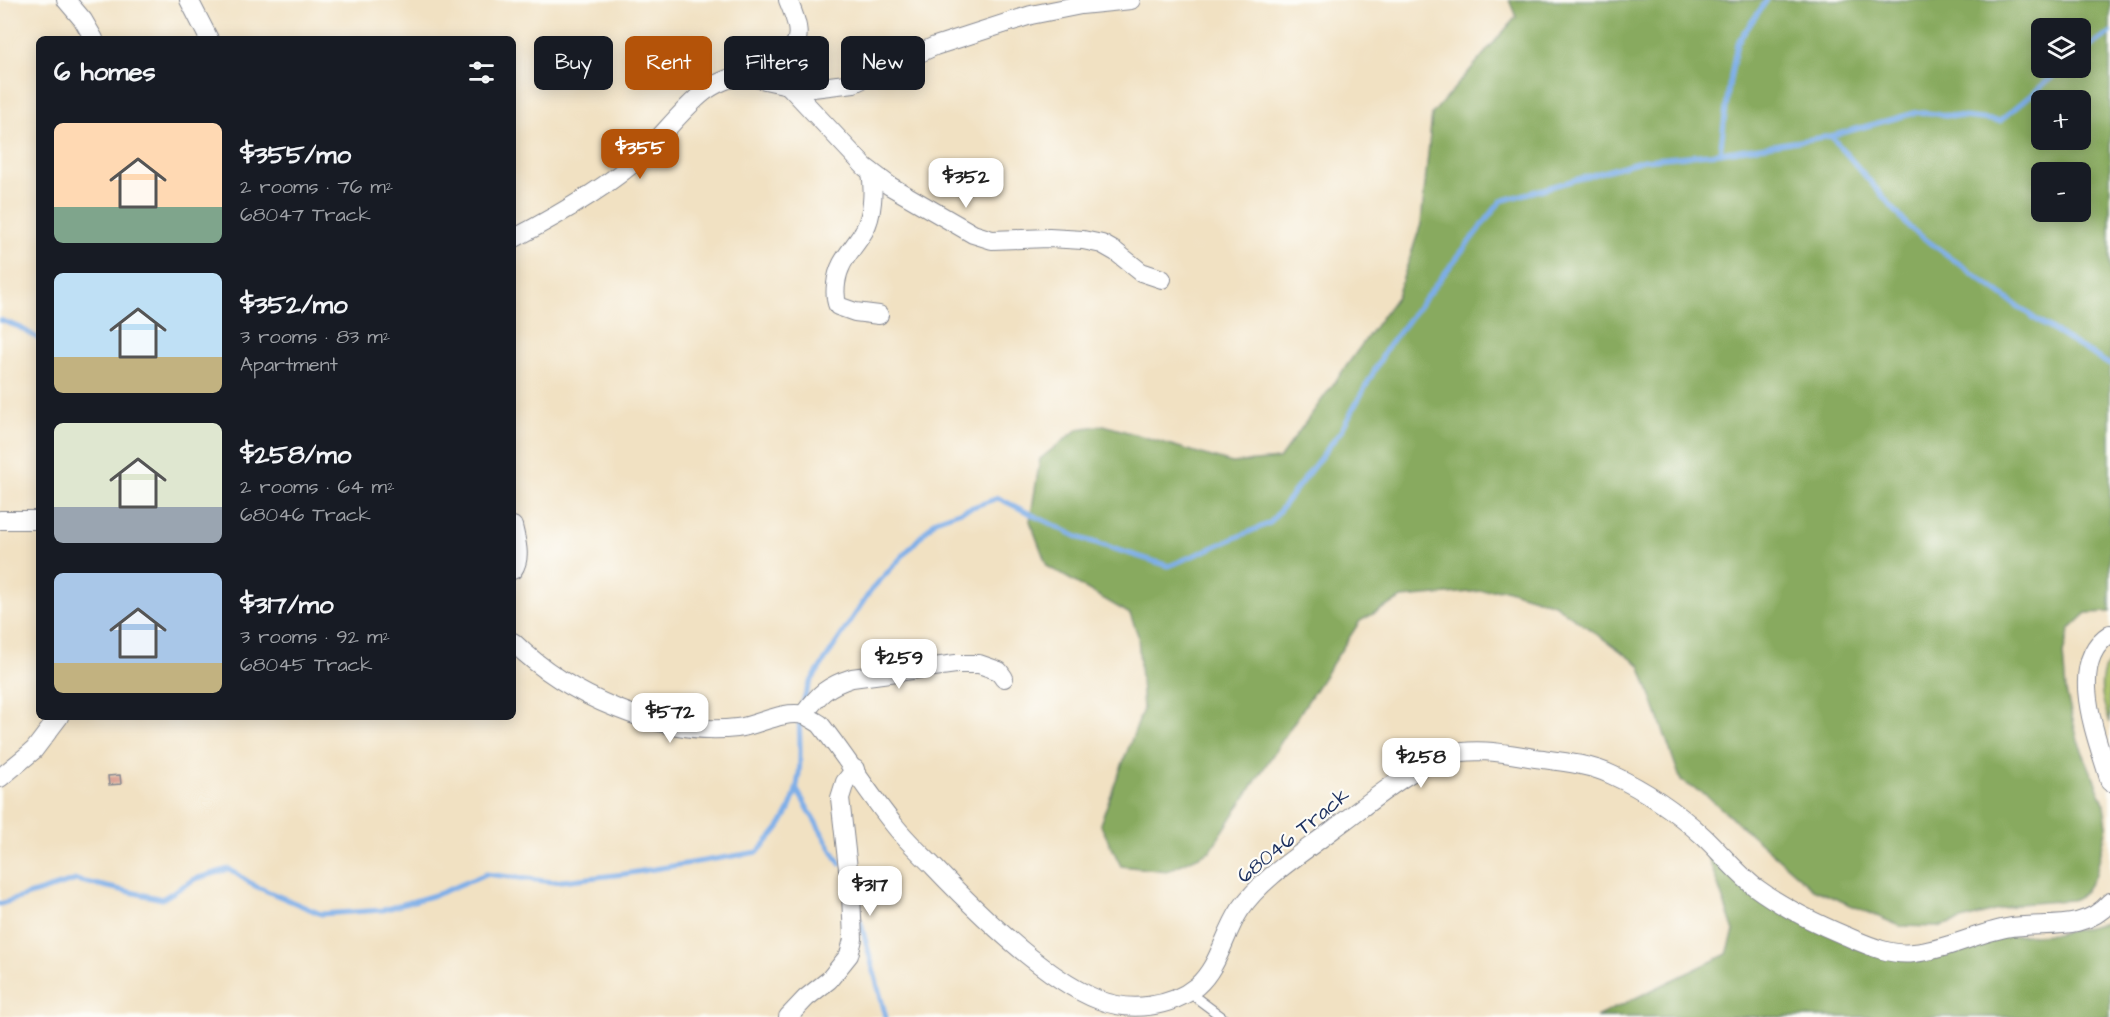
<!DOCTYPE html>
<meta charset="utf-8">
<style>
:root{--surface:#171b24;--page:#242831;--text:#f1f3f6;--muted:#9ea1a6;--accent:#b45309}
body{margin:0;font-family:"Architects Daughter",sans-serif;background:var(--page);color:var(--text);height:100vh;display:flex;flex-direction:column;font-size:22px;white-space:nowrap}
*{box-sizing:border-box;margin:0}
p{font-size:20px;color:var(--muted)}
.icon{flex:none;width:33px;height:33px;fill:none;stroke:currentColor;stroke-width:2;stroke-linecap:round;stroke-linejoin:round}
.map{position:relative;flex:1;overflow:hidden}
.details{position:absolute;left:36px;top:36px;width:480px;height:684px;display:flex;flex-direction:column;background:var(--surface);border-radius:9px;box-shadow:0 3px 15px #0003}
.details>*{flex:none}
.top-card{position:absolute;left:534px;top:36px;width:570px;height:54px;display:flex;gap:12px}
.tools{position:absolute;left:2031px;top:18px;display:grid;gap:12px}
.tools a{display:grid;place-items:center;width:60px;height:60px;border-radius:9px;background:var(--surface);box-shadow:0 3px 15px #0003;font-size:30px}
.price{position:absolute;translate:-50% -51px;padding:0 14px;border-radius:12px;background:#fff;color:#222;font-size:20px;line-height:39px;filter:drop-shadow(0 2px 3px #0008)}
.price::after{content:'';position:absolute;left:50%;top:36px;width:18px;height:14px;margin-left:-9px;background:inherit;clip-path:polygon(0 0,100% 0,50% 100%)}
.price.active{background:var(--accent);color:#fff}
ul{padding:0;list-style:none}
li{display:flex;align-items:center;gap:18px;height:150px;padding:0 18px}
li span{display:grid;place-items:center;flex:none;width:168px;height:120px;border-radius:9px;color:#555}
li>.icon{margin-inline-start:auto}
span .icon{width:72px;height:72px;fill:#fffc;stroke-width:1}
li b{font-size:26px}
h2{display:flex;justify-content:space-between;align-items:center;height:72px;padding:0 18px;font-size:26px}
.pill{padding:0 21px;border-radius:9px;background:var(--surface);box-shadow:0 3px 15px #0003;font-size:21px;line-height:54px}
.pill.active{background:var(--accent);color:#fff}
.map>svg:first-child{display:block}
</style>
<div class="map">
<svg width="2110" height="1017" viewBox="0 0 2110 1017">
<rect width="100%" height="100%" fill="#fdfcf7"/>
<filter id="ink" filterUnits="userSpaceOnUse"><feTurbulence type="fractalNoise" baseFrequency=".0167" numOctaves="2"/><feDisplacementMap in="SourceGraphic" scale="12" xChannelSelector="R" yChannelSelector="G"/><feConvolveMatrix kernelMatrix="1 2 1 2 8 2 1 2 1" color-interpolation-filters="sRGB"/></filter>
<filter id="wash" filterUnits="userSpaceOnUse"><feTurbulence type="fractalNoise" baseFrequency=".008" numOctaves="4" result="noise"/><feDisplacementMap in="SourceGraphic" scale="24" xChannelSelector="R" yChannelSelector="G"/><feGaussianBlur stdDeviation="1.35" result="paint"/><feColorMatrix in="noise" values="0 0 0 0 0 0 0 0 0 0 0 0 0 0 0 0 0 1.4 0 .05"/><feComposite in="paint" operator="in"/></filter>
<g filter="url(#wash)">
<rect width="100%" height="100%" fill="#f1e1c2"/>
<path fill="#abc46a" stroke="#637a64" stroke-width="1.5" d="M2110 661V723C2103 704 2095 678 2110 661Z"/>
<g fill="#88aa5e" stroke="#526c5e" stroke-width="1.5" fill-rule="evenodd">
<path d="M1509 0H2110V612L2087 613 2070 629 2063 653 2066 692 2078 741 2103 800 2107 826 2096 874 2083 894 2072 900 2019 904 1937 927 1900 926 1813 889 1706 795 1681 781 1640 665 1554 604 1505 589 1402 598 1360 621 1210 851 1167 871 1121 866 1100 824 1143 709 1138 635 1130 614 1047 566 1030 521 1040 459 1078 429 1104 425 1232 463 1279 459 1397 296 1421 224 1432 114 1516 17ZM2042 28H2080V68H2042ZM2042 100H2080V140H2042ZM2042 172H2080V212H2042Z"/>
<polygon points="1704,845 1774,906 1930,959 1967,950 2003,936 2056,934 2110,922 2110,1017 1596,1017 1727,954 1734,931"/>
</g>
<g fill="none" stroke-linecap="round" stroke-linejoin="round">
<g stroke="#7daee8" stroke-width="5">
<polyline points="2080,54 2110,33"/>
<polyline points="1831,136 1910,228 2041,323 2110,365"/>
<polyline points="1720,153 1729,86 1737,43 1767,0"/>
<polyline points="0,320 19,327 39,339"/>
<polyline points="802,704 810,683 871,590 936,520 998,498 1080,538 1169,566 1270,523 1341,431 1388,346 1501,201 1644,160 1720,153 1831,136 1918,112 2000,121 2063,68"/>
<polyline points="797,790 840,864"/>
<path d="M0 904 76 880 162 899 195 879 229 869 255 886 321 914 383 910 438 894 486 874 553 882 624 874 758 852C766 842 776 833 782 823 803 789 801 757 799 719"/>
<polyline points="860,920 886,1017"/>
</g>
</g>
<g id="blocks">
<polygon fill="#d99f92" points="120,775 121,784 109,785 108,776"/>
</g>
</g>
<g filter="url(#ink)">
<use href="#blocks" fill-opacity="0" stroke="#868890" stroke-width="1.5"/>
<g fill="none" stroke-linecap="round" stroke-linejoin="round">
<g stroke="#868890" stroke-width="11">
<polyline id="service" points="1187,991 1222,1017"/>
</g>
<g stroke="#868890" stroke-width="20">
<g id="minor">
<polyline points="66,0 83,20 94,39"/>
<polyline points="189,0 209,39"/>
<polyline points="742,75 788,85 813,88 854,83 935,46 1031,15 1081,5 1131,0"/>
<polyline points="788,85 865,167 890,186 973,234 992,240 1049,238 1083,240 1102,244 1116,252 1141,272 1162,279"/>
<path d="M871 172C874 190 873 215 864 231 853 250 838 261 836 284 835 292 835 299 838 306L855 312 879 315"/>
<path d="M513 239C553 218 607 188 640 157 662 137 680 111 704 92 729 72 770 73 793 47 804 35 793 13 788 0"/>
<polyline points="0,520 39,520"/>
<path d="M513 526C516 541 522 557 513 570"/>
<path d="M2110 634C2064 663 2099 742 2110 782"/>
<path d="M513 642C567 695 660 737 737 728 757 726 782 710 804 715 809 717 815 721 820 724 846 757 868 793 895 826 906 840 920 853 933 866 974 909 1044 979 1099 1000 1130 1012 1170 1008 1197 986 1219 967 1224 934 1240 910 1262 877 1304 852 1335 828 1368 804 1410 767 1448 755 1477 746 1513 755 1543 759 1566 762 1591 765 1612 775 1645 790 1678 813 1704 837 1721 853 1736 872 1755 887 1782 907 1815 923 1846 936 1867 945 1890 956 1914 953 1945 950 1975 934 2006 928 2042 921 2083 934 2110 902"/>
<path d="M803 715C819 694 827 686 852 678L956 664H979L999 671 1004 678"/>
<polyline points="0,778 34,750 59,717"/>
<polyline points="788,1017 806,998 829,980 849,955 853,939 851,895 840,798 845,782 855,769"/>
</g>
</g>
<use href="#service" stroke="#fff" stroke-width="9"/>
<use href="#minor" stroke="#fff" stroke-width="18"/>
</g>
</g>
<g text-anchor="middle" stroke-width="4.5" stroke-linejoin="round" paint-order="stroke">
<g font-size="21" fill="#1b2f5e" stroke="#fdfcf7">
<text transform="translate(1293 835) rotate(-39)" y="7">68046 Track</text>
</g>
</g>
</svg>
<div class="tools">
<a><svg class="icon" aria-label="layers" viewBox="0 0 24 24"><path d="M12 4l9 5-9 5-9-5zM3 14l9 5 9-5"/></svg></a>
<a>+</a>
<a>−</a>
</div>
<b class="price active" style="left:640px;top:180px">$355</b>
<b class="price" style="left:966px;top:209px">$352</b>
<b class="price" style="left:899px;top:690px">$259</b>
<b class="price" style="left:670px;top:744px">$572</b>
<b class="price" style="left:1421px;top:789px">$258</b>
<b class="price" style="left:870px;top:917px">$317</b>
<div class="top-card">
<a class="pill">Buy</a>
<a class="pill active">Rent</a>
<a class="pill">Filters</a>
<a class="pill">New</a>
</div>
<section class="details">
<h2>6 homes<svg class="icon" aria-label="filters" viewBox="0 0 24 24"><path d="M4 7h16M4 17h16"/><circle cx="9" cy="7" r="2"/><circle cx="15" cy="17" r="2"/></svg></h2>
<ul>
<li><span style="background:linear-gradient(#ffd9b3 70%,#7fa58c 0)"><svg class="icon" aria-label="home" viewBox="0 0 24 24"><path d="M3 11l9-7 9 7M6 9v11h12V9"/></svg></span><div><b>$355/mo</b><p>2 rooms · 76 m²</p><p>68047 Track</p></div></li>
<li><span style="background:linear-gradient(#bfe0f5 70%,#c2b280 0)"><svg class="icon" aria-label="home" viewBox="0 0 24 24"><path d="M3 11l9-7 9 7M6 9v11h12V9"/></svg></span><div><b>$352/mo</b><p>3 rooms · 83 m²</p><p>Apartment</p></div></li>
<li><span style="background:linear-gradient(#dfe7d0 70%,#9aa5b1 0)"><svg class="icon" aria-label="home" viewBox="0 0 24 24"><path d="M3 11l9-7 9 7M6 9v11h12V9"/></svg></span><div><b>$258/mo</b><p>2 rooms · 64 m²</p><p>68046 Track</p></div></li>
<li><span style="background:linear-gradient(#a9c7e8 75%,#c2b280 0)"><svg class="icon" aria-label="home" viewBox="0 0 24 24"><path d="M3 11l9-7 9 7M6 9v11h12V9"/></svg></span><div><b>$317/mo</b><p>3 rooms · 92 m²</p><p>68045 Track</p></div></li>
</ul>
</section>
</div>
